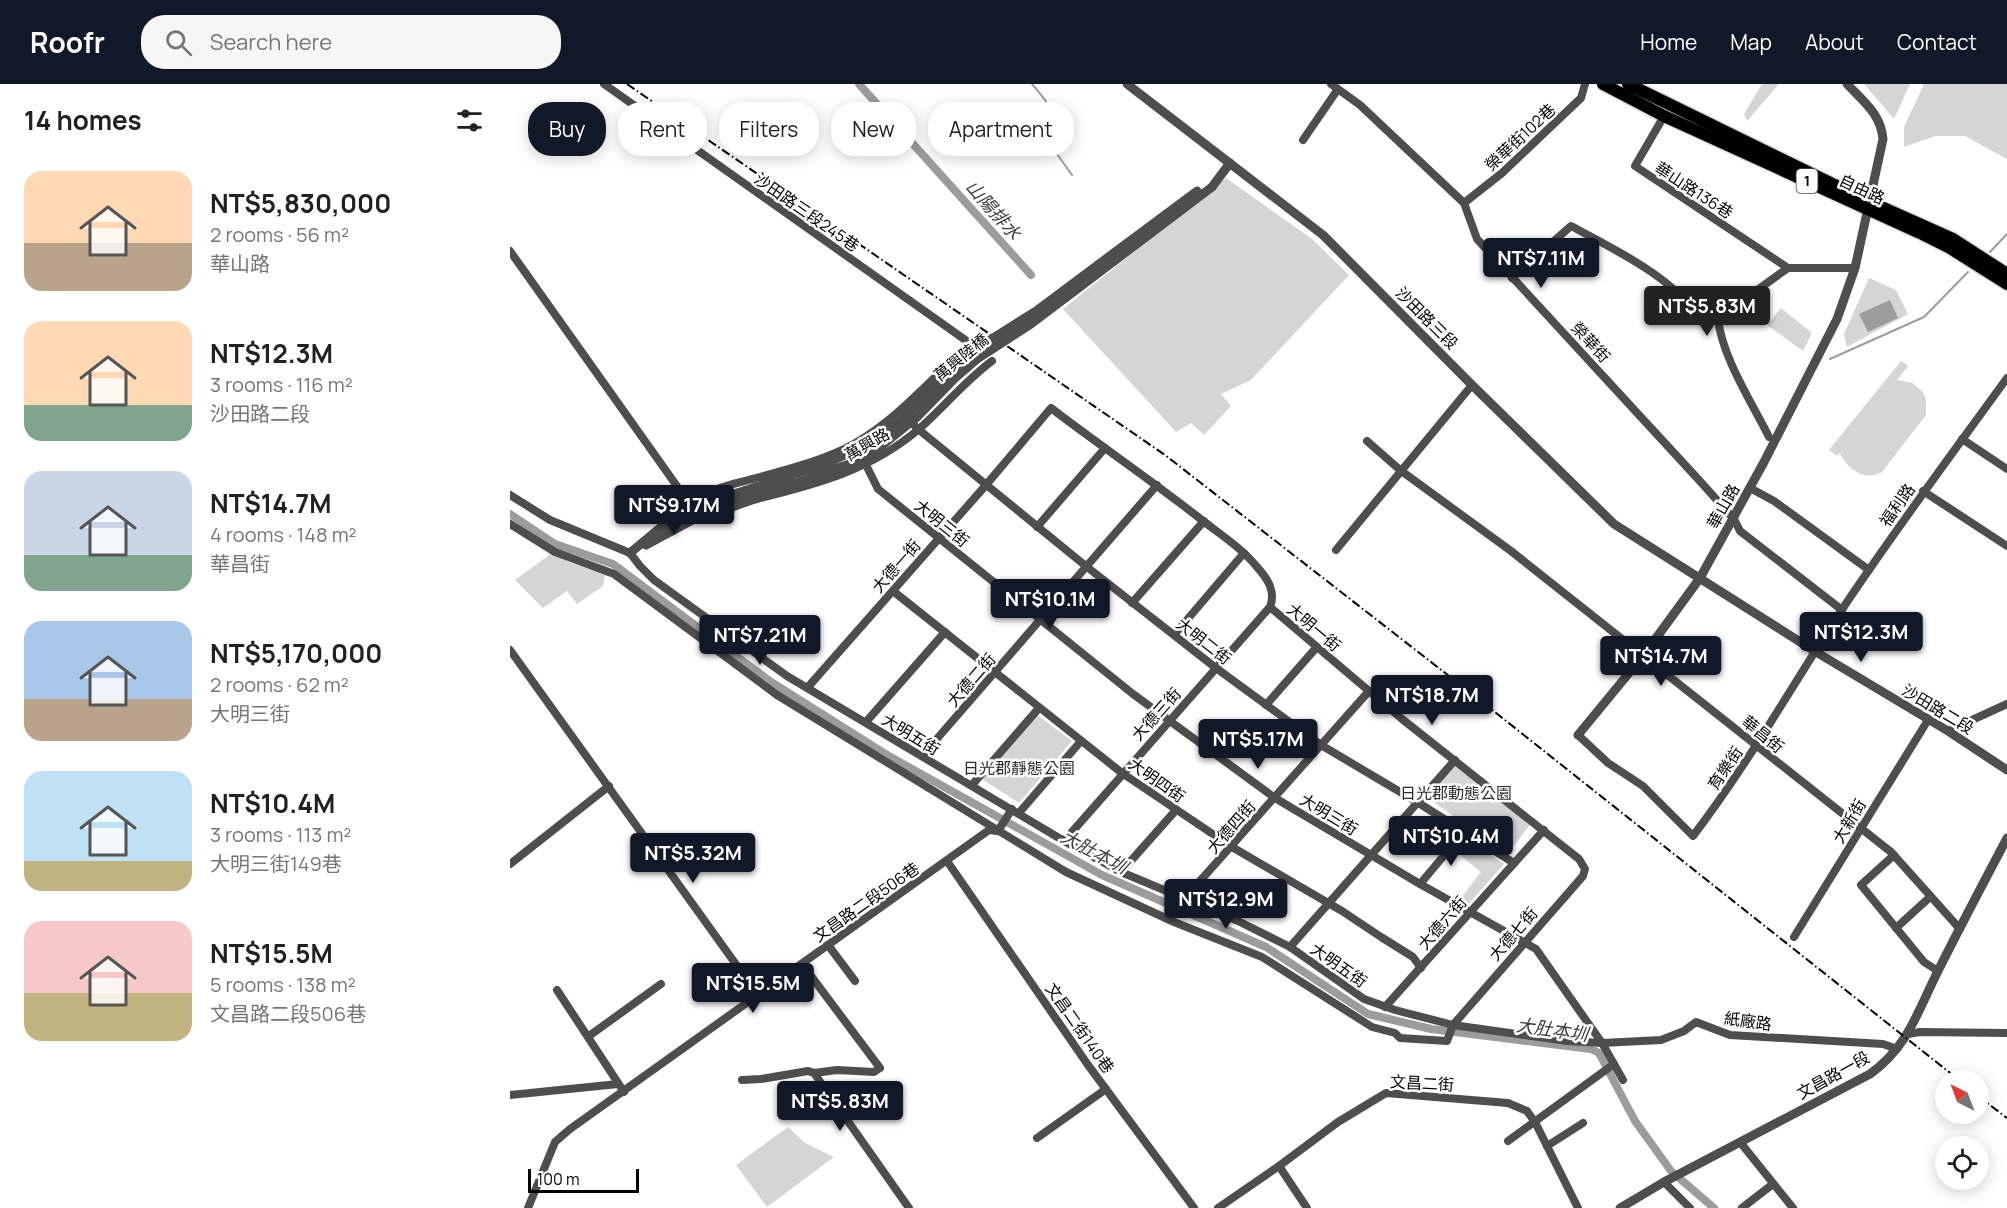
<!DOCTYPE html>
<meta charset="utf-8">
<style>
:root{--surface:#fff;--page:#f6f6f6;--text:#202124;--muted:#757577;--accent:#111827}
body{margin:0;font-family:Manrope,"Noto Sans TC",sans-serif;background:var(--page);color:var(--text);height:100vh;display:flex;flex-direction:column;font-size:22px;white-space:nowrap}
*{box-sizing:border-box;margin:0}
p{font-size:20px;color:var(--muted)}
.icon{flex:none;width:33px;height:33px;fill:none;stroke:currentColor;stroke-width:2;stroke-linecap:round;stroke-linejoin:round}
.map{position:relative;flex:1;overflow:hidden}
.side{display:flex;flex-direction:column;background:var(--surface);width:510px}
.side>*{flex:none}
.banner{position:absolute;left:18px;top:18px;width:570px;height:54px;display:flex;gap:12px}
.needle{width:39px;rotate:318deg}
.buttons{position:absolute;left:1425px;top:986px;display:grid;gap:12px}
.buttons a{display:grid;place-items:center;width:54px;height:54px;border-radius:50%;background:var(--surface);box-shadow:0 3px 15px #0003;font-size:30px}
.scale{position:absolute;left:18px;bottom:15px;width:111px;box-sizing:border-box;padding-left:6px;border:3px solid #000;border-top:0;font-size:16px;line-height:21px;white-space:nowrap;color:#000;-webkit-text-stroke:4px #fff;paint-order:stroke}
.price{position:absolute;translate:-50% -51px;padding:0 14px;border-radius:6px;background:var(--accent);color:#fff;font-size:20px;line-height:39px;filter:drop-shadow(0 2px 3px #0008)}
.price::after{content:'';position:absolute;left:50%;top:36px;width:18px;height:14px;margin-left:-9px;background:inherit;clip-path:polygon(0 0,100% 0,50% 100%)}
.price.on{background:#222;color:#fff}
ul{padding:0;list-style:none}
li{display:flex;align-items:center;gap:18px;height:150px;padding:0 24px}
li span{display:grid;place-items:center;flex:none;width:168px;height:120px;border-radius:18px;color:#555}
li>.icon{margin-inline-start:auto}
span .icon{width:72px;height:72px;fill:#fffc;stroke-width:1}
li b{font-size:26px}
h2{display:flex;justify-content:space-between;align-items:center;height:72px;padding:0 24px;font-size:26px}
.tag{padding:0 21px;border-radius:24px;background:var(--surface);box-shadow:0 3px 15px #0003;font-size:21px;line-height:54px}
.tag.on{background:var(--accent);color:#fff}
header{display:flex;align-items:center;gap:36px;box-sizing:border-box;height:84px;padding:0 30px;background:var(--accent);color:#fff}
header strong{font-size:28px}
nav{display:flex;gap:33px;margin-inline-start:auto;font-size:21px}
.search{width:420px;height:54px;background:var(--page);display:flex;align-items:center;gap:15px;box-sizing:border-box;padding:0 21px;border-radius:24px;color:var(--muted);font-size:22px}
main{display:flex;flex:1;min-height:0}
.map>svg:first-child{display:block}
</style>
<header>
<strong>Roofr</strong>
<div class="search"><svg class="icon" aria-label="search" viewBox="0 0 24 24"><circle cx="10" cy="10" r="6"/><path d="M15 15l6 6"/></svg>Search here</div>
<nav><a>Home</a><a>Map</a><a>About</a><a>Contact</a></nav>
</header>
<main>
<section class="side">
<h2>14 homes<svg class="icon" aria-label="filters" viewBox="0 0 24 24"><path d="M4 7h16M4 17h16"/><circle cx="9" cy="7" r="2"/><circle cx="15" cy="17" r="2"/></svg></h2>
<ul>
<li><span style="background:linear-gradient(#ffd9b3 60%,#b9a48a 0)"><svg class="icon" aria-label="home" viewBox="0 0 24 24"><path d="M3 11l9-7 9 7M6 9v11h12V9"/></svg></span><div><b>NT$5,830,000</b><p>2 rooms · 56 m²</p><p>華山路</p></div></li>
<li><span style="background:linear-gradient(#ffd9b3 70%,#7fa58c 0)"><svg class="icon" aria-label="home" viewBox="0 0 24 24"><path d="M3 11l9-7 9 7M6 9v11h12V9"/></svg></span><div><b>NT$12.3M</b><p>3 rooms · 116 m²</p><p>沙田路二段</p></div></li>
<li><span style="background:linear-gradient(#c9d6e8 70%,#7fa58c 0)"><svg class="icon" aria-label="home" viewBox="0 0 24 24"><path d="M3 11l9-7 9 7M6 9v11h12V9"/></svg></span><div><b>NT$14.7M</b><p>4 rooms · 148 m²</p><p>華昌街</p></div></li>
<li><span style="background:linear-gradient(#a9c7e8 65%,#b9a48a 0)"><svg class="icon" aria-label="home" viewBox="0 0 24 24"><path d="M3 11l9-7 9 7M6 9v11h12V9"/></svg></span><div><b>NT$5,170,000</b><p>2 rooms · 62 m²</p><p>大明三街</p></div></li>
<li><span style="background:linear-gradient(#bfe0f5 75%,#c2b280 0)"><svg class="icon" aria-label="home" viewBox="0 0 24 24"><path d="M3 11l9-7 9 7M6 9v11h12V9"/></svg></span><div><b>NT$10.4M</b><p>3 rooms · 113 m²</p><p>大明三街149巷</p></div></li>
<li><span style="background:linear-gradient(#f6c9c9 60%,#c2b280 0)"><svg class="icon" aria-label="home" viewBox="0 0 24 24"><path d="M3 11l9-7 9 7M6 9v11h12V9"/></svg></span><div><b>NT$15.5M</b><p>5 rooms · 138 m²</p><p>文昌路二段506巷</p></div></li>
</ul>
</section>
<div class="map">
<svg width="1497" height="1124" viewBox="0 0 1497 1124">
<rect width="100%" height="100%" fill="#fff"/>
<g fill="#d5d5d5">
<polygon points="1252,0 1269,0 1237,37 1234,30"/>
<polygon points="1354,0 1400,0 1384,35"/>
<polygon points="1414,0 1497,0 1497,75 1455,52 1425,52 1394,63 1394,43"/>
<polygon points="716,94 802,155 839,191 741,296 711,310 721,322 694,351 681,339 666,348 553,225"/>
<polygon points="1359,194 1386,206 1398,230 1337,263 1334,250"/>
<polygon points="1271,224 1302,249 1293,267 1257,241"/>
<path d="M1391 277 1398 282 1387 296 1402 299 1413 308 1416 316V331L1372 388C1355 398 1337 385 1330 369L1327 372 1319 366Z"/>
<polygon points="42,469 58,478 95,491 93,502 67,520 57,507 33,524 5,496"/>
<polygon points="526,630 562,657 509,719 470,694"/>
<polygon points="943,681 1020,741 998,769 916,713"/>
<polygon points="952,752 994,780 955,824 947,819 971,788 943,765"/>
<polygon points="278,1043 295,1059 324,1073 257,1123 226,1081"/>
</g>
<polygon fill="#9c9c9c" points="1380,216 1388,234 1358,248 1349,230"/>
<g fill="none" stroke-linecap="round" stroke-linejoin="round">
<g stroke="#9c9c9c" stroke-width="2">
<path d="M522 0C527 6 544 25 544 33 543 41 537 47 537 56L562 91"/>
<polyline points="1480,168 1497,150"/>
<polyline points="1320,275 1414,233 1458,188"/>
</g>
<g stroke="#9c9c9c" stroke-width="8">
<polyline points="349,0 521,191"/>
<polyline points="0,430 45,460 103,480 261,598 377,671 592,791 756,863 858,930 921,945 1081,965 1089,969 1125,1037 1161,1087 1204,1124"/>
</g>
<g stroke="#dbdbdb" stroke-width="15">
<g id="primary">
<polyline points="1093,0 1154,32 1410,149 1440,164 1497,200"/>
<polyline points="1118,0 1347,112"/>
<polyline points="1369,122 1443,155 1497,190"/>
</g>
</g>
<g stroke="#4e4e4e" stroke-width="8">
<path d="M94 0 461 260C419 295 384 341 334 365 306 378 276 386 246 394 229 399 205 402 191 415 187 418 185 422 182 426"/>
<polyline points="821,0 850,21 954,119 967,155 1188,395 1224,435 1230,447 1332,526"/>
<polyline points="1154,32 1125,82 1278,184"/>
<polyline points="793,56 828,5"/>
<polyline points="954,119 992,89 1071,14 1075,0"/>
<path d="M0 167 169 405 186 433C208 432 227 420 247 415 307 400 361 386 409 345 434 323 455 297 482 277"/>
<path d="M1002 194 1061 142C1096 161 1158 191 1181 224"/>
<polyline points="399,336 408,345 577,483 706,584 811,661 907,718 1004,779"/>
<path d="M1259 353C1242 319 1211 271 1208 234L1278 184H1345"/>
<polyline points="1452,355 1497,385"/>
<polyline points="857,357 890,386 1001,467 1381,768 1450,845"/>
<polyline points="356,381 368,405 623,610 765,714 910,800 1026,865 1092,959 1113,996"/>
<polyline points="1240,404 1264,417 1359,486"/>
<polyline points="1413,407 1497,462"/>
<polyline points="0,411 40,436 120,469 130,482 144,496 277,592 554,757 611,788 728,837 780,863 854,915 885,926 943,941 1057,957 1092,959 1151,956 1174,947 1186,938 1220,951 1373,960 1387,965"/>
<polyline points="0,440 45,468 104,490 267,611 556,788 664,838 752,873 862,943 885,949 890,954 937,957 943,941 1073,792 1075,785 1069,775 892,635 760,523"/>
<polyline points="527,443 595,364"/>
<polyline points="826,466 962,301"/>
<polyline points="383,507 612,689 722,763 832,827 871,853 903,873 911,884"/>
<polyline points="622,519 694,437"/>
<polyline points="664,551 734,469"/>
<polyline points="0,566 248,911"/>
<path d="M298 603 476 401 541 324C589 361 640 395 688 433 708 449 731 463 747 483 758 495 766 508 760 523L554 757"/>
<polyline points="756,621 806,564"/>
<polyline points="356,638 435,548"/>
<polyline points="1438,647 1497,620"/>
<path d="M1068 651 1098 679 1133 702 1183 752C1238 680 1283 600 1333 524 1385 446 1442 370 1497 294"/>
<polyline points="412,672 647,401"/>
<polyline points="462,701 529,624"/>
<polyline points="509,729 571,657"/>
<polyline points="488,747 502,725"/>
<polyline points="1384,771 1351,801 1414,878 1428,887"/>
<polyline points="437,777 578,981 684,1124"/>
<polyline points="0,780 99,702"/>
<polyline points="611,788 666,726"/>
<polyline points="910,800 953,749"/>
<polyline points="674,815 859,607"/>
<polyline points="1386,844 1420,813"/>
<polyline points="1284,853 1418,636"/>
<polyline points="318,861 345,897"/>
<polyline points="780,863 945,676"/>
<polyline points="47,906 114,1008"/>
<polyline points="875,923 1034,746"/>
<polyline points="1398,950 1410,948 1497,949"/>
<polyline points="79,952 151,900"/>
<polyline points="304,989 399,1124"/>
<polyline points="232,996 251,995 298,987 304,989 327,986 364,988 370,984 292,880"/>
<polyline points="0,1011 108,1000"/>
<polyline points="527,1054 596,1005"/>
<polyline points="998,1057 1104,980"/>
<polyline points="1230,1058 1283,1124"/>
<polyline points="1037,1062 1073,1039"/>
<polyline points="769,1082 797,1124"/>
<polyline points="1154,1098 1180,1124"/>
<polyline points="18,1124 45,1058 60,1045 479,746 487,747"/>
<polyline points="708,1124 769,1082 828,1038 876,1009 998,1019 1017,1027 1025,1038 1068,1124"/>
<polyline points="1232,1124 1263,1100"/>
</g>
<g stroke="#4e4e4e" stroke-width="9">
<polyline points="617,0 813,151 962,301 1104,440 1306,568 1438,647 1497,686"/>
<polyline points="702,103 720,79"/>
<polyline points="136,461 199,427"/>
<polyline points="120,469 150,444 197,419"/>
<path d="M1068 651 1133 572 1190 494 1254 378 1327 235 1345 184 1373 55C1371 30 1353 17 1337 0"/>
<path d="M1110 1124 1154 1098 1360 990C1399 962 1408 926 1429 885 1451 841 1474 798 1497 754"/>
</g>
<use href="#primary" stroke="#000" stroke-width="12"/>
<g stroke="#000" stroke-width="2" stroke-dasharray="9 3 1.5 3" stroke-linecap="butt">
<polyline points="117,0 655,371 957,606 1449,996"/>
<polyline points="1468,1012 1497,1034"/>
</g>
<g stroke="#4e4e4e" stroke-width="9">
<polyline points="197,419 318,379 353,362 388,339 461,268 526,227 687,107"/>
<polyline points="199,427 236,412 289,398 342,379 370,363 406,334 445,294 467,275 521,240 702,103"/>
</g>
</g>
<g text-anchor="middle" stroke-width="5" stroke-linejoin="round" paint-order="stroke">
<rect fill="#fff" stroke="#4c4c4c" stroke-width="1.5" x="1286.5" y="85" width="21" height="24" rx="4.5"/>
<g font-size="15" font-weight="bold" fill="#000">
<text x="1297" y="102">1</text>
</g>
<g font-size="16" fill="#000" stroke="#fff">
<text transform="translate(1010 53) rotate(-43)" y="6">榮華街102巷</text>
<text transform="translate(1352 105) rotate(25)" y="6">自由路</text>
<text transform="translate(1184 106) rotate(33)" y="6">華山路136巷</text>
<text transform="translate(297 128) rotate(35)" y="6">沙田路三段245巷</text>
<text transform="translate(917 234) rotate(45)" y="6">沙田路三段</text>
<text transform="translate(1081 258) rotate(47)" y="6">榮華街</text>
<text transform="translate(451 273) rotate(-39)" y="6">萬興陸橋</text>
<text transform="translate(357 360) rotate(-30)" y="6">萬興路</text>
<text transform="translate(1387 421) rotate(-55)" y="6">福利路</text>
<text transform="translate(1213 422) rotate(-61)" y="6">華山路</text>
<text transform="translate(432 439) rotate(39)" y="6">大明三街</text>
<text transform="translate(386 482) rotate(-49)" y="6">大德一街</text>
<text transform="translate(804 543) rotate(40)" y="6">大明一街</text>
<text transform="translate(694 557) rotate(38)" y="6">大明二街</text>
<text transform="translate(461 596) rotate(-49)" y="6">大德二街</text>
<text transform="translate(1428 625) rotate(31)" y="6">沙田路二段</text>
<text transform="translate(646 630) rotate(-48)" y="6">大德三街</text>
<text transform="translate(401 650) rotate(31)" y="6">大明五街</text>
<text transform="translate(1253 650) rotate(39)" y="6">華昌街</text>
<text transform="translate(1215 684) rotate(-56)" y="6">育樂街</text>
<text transform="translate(647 696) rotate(35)" y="6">大明四街</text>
<text transform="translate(819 730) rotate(31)" y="6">大明三街</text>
<text transform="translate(1339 737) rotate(-59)" y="6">大新街</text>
<text transform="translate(721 743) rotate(-49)" y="6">大德四街</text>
<text transform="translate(356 818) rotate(-35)" y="6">文昌路二段506巷</text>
<text transform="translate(932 839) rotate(-49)" y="6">大德六街</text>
<text transform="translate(1003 850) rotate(-49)" y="6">大德七街</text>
<text transform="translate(829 881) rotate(35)" y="6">大明五街</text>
<text transform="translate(1238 937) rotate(8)" y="6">紙廠路</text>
<text transform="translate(570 944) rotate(55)" y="6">文昌二街140巷</text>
<text transform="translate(1323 991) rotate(-29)" y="6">文昌路一段</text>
<text transform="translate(912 999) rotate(3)" y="6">文昌二街</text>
</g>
<g font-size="16" fill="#2c2c2c" stroke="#fff">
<text x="509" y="690">日光郡靜態公園</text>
<text x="946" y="715">日光郡動態公園</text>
</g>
<g font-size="18" font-style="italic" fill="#3d3d3d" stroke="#fff">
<text transform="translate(483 126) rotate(48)" y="6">山陽排水</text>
<text transform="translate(584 768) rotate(28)" y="6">大肚本圳</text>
<text transform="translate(1042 946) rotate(8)" y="6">大肚本圳</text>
</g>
</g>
</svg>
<div class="buttons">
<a><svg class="needle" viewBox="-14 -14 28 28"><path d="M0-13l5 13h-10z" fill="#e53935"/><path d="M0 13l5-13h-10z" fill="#757577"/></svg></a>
<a><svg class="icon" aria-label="locate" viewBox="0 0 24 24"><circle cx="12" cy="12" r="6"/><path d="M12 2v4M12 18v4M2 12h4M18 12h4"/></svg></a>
</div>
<div class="scale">100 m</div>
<b class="price" style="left:1031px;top:205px">NT$7.11M</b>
<b class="price on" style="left:1197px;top:253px">NT$5.83M</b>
<b class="price" style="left:164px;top:452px">NT$9.17M</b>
<b class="price" style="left:540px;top:546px">NT$10.1M</b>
<b class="price" style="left:1351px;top:579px">NT$12.3M</b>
<b class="price" style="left:250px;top:582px">NT$7.21M</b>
<b class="price" style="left:1151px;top:603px">NT$14.7M</b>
<b class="price" style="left:922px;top:642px">NT$18.7M</b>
<b class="price" style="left:748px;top:686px">NT$5.17M</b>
<b class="price" style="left:941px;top:783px">NT$10.4M</b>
<b class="price" style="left:183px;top:800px">NT$5.32M</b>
<b class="price" style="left:716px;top:846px">NT$12.9M</b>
<b class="price" style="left:243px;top:930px">NT$15.5M</b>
<b class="price" style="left:330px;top:1048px">NT$5.83M</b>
<div class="banner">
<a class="tag on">Buy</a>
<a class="tag">Rent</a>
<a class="tag">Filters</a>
<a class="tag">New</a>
<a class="tag">Apartment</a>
</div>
</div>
</main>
